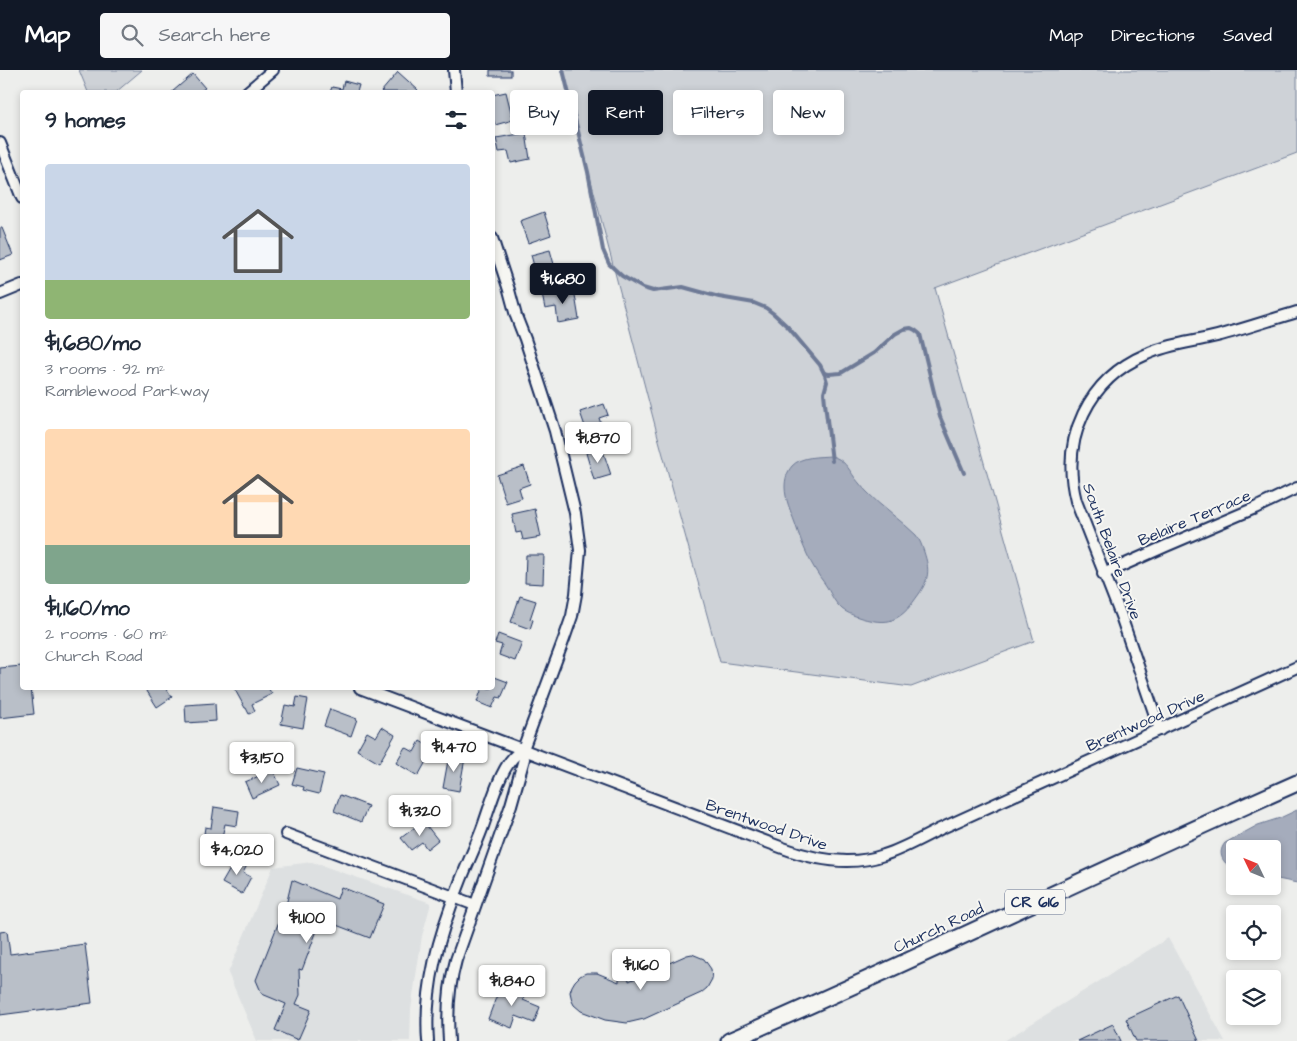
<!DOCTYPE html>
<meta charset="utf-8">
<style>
:root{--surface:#fff;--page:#f6f6f7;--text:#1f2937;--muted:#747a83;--accent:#111827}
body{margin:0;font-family:"Architects Daughter",sans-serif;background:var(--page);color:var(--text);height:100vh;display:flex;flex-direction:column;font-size:19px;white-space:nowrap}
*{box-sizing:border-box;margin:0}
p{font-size:16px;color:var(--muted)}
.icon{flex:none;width:28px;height:28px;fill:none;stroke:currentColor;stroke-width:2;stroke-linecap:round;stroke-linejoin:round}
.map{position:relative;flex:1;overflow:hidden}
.side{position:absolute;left:20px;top:20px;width:475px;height:600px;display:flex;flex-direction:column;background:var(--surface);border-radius:5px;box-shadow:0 2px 8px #0003}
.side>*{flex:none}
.banner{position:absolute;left:510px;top:20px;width:475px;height:45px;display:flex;gap:10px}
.needle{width:32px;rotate:313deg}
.controls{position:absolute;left:1226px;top:770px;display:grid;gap:10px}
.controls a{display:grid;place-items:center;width:55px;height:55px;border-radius:5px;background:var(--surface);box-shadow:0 2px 8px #0003;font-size:25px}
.price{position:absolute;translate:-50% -42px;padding:0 11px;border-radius:5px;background:#fff;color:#222;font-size:16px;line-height:32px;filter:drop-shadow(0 1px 2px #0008)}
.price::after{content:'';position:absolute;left:50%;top:30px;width:15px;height:11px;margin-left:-8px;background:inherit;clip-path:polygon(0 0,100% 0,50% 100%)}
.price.on{background:var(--accent);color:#fff}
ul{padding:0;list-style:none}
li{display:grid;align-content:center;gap:10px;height:265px;padding:0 25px}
li span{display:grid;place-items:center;height:155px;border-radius:5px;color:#555}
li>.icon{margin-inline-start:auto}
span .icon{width:90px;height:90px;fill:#fffc;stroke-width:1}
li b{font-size:21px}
h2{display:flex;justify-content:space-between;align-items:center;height:60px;padding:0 25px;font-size:21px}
.pill{padding:0 18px;border-radius:5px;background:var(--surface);box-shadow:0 2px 8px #0003;font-size:18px;line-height:45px}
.pill.on{background:var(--accent);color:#fff}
header{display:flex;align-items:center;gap:30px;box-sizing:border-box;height:70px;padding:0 25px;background:var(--accent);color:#fff}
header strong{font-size:24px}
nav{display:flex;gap:28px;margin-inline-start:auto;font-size:18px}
.search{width:350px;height:45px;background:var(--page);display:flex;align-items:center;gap:12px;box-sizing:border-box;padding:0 18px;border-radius:5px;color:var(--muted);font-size:19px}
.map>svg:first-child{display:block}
</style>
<header>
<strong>Map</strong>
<div class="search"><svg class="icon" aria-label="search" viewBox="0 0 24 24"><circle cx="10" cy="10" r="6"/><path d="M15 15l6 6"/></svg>Search here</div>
<nav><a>Map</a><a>Directions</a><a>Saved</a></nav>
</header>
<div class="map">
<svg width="1297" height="971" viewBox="0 0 1297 971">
<rect width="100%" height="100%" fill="#edeeec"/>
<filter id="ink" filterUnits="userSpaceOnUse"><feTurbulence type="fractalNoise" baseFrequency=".02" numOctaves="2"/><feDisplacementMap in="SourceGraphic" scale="10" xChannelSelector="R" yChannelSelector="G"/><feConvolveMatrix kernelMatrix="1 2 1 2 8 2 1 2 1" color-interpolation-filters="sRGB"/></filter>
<g filter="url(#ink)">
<g fill="#dde0e1">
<polygon points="312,792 431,833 422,866 411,939 410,971 257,971 228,903 273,797"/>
<polygon points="1168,868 1225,971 1004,971"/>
</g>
<g fill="#ced2d7" stroke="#74809a">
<polygon points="79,0 142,0 116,22 88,22"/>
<polygon points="562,0 1297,0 1297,83 935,218 1034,571 911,617 720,592 657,363"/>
</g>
<g fill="#a5acbc" stroke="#6e7a96">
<path d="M831 386C844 389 848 398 855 408 859 413 863 418 867 422 882 438 901 450 916 465 920 470 922 476 924 482 930 500 929 509 919 524 911 535 905 545 892 550 880 555 852 547 842 539 833 531 831 523 825 514 811 496 802 475 795 453 791 442 785 429 785 417 785 409 787 402 792 396 801 386 819 387 831 386Z"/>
<path d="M1297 740V813L1273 808 1272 779H1235V799C1224 795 1216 784 1225 773L1258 755 1280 748Z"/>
</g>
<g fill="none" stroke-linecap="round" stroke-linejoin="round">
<g stroke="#6e7a96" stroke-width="4">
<polyline points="563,0 588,102 603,180 609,194 622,206 643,218 653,221 683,217 719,227 754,233 766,238 774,244 788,257 820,295 825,305 827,312 824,323 825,333 832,391"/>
<polyline points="824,303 829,304 841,303 874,283 895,264 904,259 911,258 915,260 920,264 940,347 964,403"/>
</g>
</g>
<g fill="#b9bfc8" stroke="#1b2f5e">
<rect x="490" y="0" width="21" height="6"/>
<polygon points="398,2 418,20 416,22 381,22"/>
<polygon points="193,4 205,18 199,22 172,22"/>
<polygon points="344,11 359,15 357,22 330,22 332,17 342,19"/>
<polygon points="506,22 513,50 495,55 492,45 492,25"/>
<polygon points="526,63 530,89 511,93 508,81 499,82 496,68"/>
<polygon points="544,142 551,165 528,173 520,151"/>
<polygon points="0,158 2,158 13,185 0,190"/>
<polygon points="550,180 557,205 538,211 531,185"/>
<polygon points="574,219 579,249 558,253 556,237 545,239 542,224"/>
<polygon points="604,334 608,345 599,348 604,363 589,368 580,342"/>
<polygon points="602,378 611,405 594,410 586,383"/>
<polygon points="524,396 530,414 519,418 522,428 506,433 497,405"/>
<polygon points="535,439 541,467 523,470 521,462 516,463 512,444"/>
<polygon points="526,485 544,485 543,514 525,513"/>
<polygon points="520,526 536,531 530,549 533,550 530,559 511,552"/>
<polygon points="498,564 522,573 515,591 499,585 502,575 495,573"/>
<polygon points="22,596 22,618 31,618 34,644 0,648 0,598"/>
<polygon points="492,606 508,612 501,628 497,627 492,638 477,632 482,618 492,618"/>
<polygon points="145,618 166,618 172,627 157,637"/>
<polygon points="234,618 268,618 272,624 252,634 255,641 249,644 246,638 245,638"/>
<polygon points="297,627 308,629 303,658 281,654 285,635 295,637"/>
<polygon points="215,633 216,651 186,653 185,635"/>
<polygon points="330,639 357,649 351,666 324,656"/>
<polygon points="382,657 395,665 379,693 357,680 367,662 376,667"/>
<polygon points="420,671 433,679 418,706 396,693 405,677 414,682"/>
<polygon points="449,685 465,688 459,721 443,718"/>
<polygon points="297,698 324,704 319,724 303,720 304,717 292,714"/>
<polygon points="273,700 280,715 252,728 245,712"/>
<polygon points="340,725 368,736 361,752 334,741"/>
<polygon points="214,737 239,741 237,756 225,754 222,767 204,764 205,757 211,758"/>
<polygon points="423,751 438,770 427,779 422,772 411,780 401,768"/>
<polygon points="237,787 248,793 243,803 251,807 242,824 222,813"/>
<polygon points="292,810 337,829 341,817 384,834 370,868 331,853 334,846 324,842 302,900 299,899 300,925 296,934 311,940 298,970 275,960 286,934 262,924 256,910 287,831"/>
<polygon points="7,861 10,884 85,874 92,933 0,945 0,862"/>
<polygon points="692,884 704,889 711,899 712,909 707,918 701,923 644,949 627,953 605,950 581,941 574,935 572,931 570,922 572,916 575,911 580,906 586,903 597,903 619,912 619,902 623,899 628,902 629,911 687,885"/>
<polygon points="501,914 526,924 523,930 540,937 534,953 516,946 512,958 488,949"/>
<polygon points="1178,925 1199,971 1136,971 1126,949"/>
<polygon points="1113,954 1121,971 1077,971"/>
</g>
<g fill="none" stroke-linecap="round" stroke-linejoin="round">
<g stroke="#1b2f5e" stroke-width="14">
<g id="street">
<polyline points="454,0 456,22"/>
<polyline points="247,22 273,0"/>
<polyline points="0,73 22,128"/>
<polyline points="0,224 22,215"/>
<polyline points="1103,504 1166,476 1255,438 1297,418"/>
<path d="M360 618 783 778C815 790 850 797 884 785 903 779 922 768 940 759L1297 597"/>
<path d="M1160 660 1121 546 1076 431C1060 369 1088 309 1147 284 1169 274 1194 272 1217 266 1244 259 1270 250 1297 242"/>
<polyline points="286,764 475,835"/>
<path d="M428 971C424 917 439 865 459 815 466 796 475 778 482 759 489 740 499 703 512 689 515 685 520 682 523 679"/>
<path d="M449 971C447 943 448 918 456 890L511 735 524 689 523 679 564 569 572 546 576 524 580 480 575 443 555 361 525 269 516 246 509 220 492 168"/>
</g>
</g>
<g stroke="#1b2f5e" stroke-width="19">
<path id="primary" d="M729 971C920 888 1107 797 1297 713"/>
</g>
<use href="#street" stroke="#f6f6f2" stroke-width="10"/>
<use href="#primary" stroke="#f6f6f2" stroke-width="15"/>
</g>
</g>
<g text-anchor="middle" stroke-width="4" stroke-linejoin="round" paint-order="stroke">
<rect fill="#f6f6f2" stroke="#5d6b8a" stroke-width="1" x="1005" y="819.5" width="60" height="25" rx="4"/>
<g font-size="15" font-weight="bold" fill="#1b2f5e">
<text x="1035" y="837">CR 616</text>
</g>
<g font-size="16" fill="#1b2f5e" stroke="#f6f6f2">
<text transform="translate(1194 447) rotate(-23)" y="6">Belaire Terrace</text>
<text transform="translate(1113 481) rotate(70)" y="6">South Belaire Drive</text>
<text transform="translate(1145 650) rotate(-24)" y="6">Brentwood Drive</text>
<text transform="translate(767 754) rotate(19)" y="6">Brentwood Drive</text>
<text transform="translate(938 857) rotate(-25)" y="6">Church Road</text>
</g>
</g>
</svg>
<div class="controls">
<a><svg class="needle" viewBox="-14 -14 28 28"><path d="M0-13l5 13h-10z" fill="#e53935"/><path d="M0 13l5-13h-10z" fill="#747a83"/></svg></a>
<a><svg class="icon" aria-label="locate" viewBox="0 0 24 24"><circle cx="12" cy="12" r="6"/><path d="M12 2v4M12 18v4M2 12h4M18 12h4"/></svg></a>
<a><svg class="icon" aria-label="layers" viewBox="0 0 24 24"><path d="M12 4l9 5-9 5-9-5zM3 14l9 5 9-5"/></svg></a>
</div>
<b class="price on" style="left:563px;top:235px">$1,680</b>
<b class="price" style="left:598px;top:394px">$1,870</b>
<b class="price" style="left:454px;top:703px">$1,470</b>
<b class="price" style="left:262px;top:714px">$3,150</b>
<b class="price" style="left:420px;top:767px">$1,320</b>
<b class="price" style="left:237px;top:806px">$4,020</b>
<b class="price" style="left:307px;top:874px">$1,100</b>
<b class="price" style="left:641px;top:921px">$1,160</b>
<b class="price" style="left:512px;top:937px">$1,840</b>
<div class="banner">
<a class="pill">Buy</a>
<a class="pill on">Rent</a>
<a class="pill">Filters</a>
<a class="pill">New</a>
</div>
<section class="side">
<h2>9 homes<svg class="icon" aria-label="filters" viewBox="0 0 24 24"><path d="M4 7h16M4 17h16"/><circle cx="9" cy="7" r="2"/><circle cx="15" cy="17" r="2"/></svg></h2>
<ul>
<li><span style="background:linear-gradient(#c9d6e8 75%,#8fb573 0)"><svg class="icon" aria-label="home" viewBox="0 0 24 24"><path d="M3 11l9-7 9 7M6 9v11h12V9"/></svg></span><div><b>$1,680/mo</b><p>3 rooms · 92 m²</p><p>Ramblewood Parkway</p></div></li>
<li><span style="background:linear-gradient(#ffd9b3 75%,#7fa58c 0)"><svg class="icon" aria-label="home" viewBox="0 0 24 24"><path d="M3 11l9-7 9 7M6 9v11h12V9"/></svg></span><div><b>$1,160/mo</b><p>2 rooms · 60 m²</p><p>Church Road</p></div></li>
</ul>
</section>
</div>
